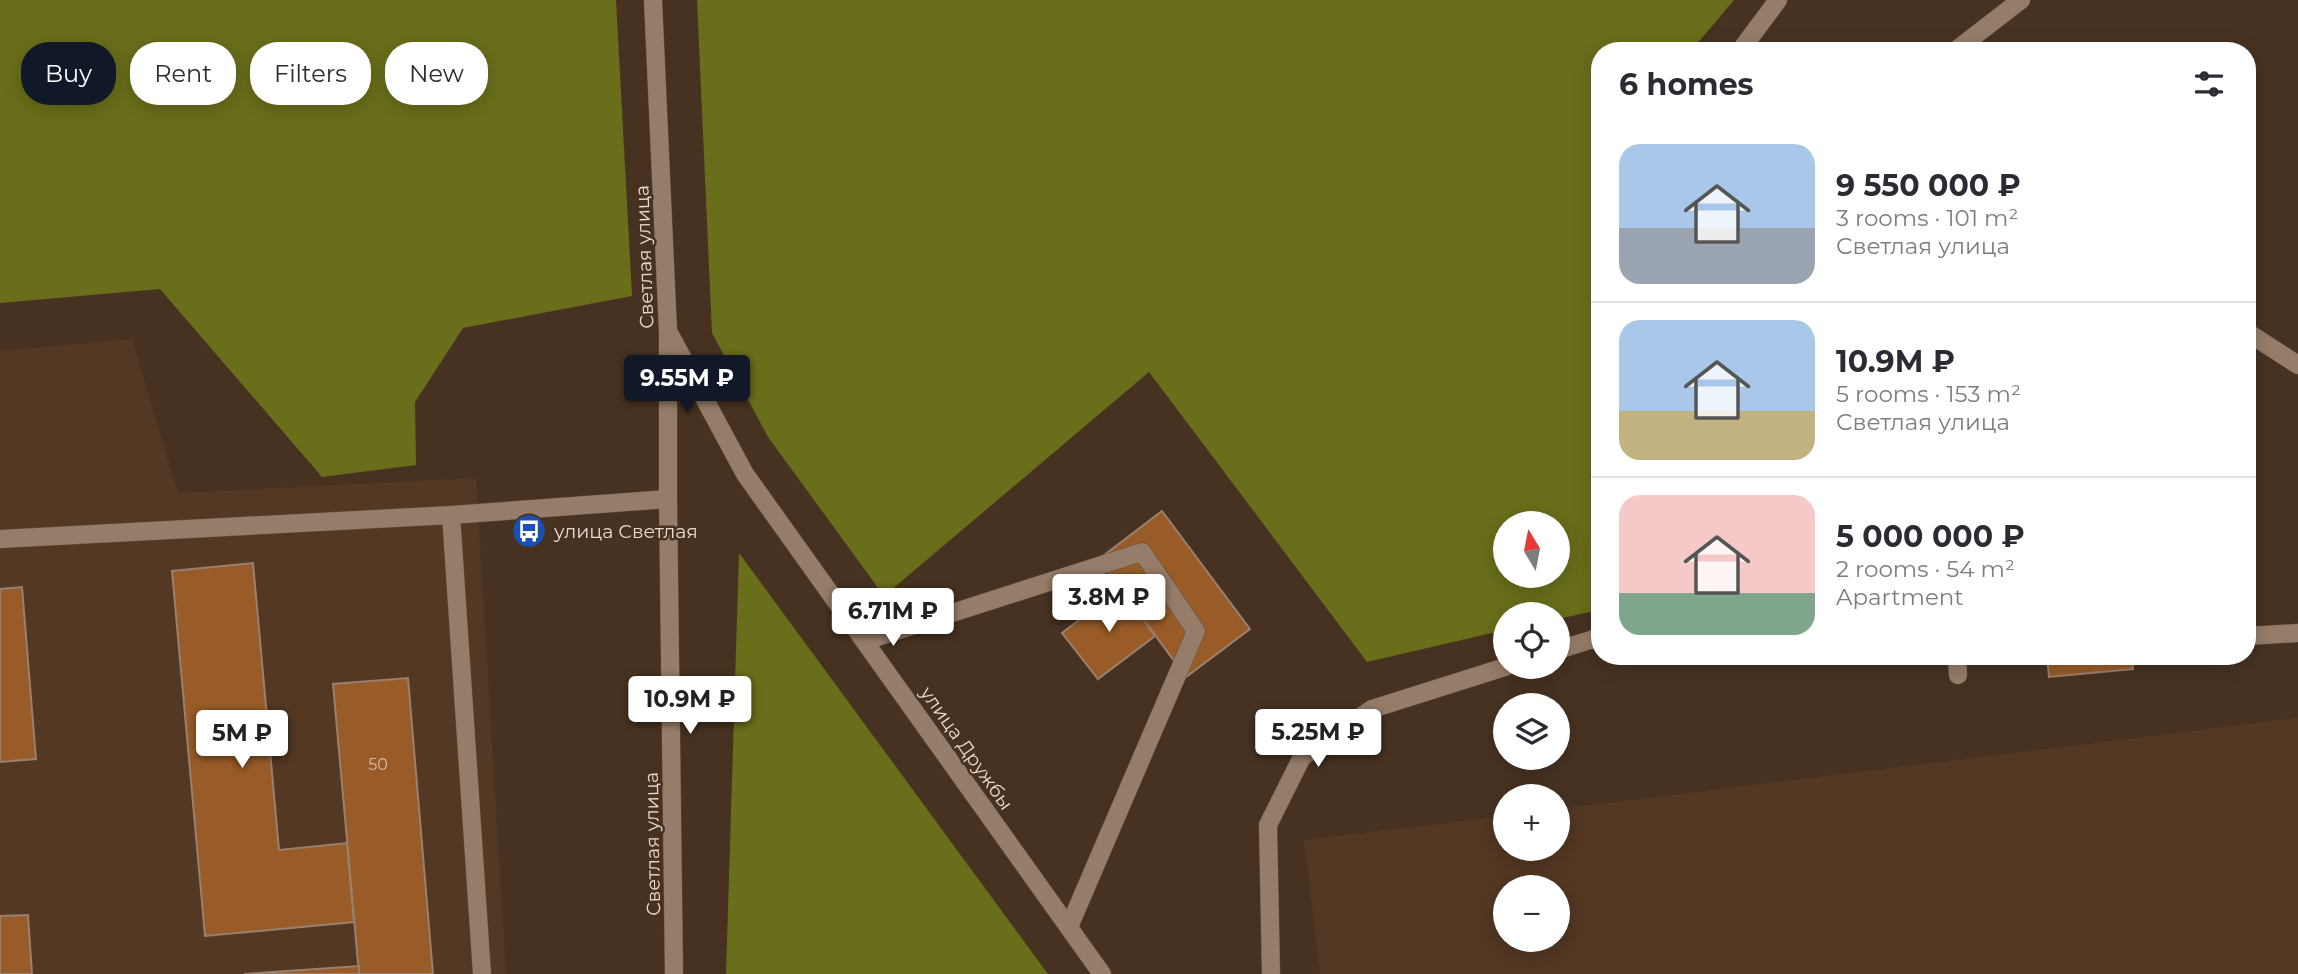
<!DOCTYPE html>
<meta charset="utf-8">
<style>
:root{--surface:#fff;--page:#f7f7f7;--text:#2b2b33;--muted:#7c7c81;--line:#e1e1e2;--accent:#111827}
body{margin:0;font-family:Montserrat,sans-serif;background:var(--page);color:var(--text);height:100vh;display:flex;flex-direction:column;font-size:26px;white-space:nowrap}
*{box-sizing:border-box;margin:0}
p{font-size:23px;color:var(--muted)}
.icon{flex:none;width:38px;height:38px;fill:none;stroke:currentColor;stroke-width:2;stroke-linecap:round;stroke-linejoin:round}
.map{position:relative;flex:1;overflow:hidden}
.drawer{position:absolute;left:1591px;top:42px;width:665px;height:623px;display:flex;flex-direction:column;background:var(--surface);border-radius:28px;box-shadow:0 4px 18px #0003}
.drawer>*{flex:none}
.guide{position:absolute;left:21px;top:42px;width:665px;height:63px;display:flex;gap:14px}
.needle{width:46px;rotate:350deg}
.tools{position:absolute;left:1493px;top:511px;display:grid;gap:14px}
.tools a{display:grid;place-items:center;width:77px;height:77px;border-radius:50%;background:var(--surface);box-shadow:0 4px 18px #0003;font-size:35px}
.price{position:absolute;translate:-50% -60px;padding:0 16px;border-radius:7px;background:#fff;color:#222;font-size:23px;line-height:46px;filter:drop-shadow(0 2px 4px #0008)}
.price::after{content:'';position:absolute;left:50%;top:42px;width:21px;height:16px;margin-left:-10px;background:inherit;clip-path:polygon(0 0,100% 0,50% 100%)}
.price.selected{background:var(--accent);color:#fff}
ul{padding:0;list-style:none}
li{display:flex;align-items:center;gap:21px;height:175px;padding:0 28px}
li+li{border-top:2px solid var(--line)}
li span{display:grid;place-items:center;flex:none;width:196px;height:140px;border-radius:21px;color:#555}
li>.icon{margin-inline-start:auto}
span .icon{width:84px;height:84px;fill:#fffc;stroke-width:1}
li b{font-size:30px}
h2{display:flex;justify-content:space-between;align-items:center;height:84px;padding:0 28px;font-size:30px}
.chip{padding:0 24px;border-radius:28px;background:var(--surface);box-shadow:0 4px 18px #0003;font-size:24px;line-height:63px}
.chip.selected{background:var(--accent);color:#fff}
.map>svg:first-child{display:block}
</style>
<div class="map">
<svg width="2298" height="974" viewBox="0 0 2298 974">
<rect width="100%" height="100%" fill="#473221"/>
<g fill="#533823" fill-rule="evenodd">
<polygon points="132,339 178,493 476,478 506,974 0,974 0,351"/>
<path d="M2298 718V974H1320L1304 840 1505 816V849H1558V809ZM1505 887H1558V940H1505Z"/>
</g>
<g fill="#696e1a" fill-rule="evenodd">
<polygon points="0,0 616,0 632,296 463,328 415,402 416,465 322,477 160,289 0,303"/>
<path d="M697 0H1734L1691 51H1600L1599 610 1558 619V614H1505V630L1367 662 1149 372 884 596 768 437 712 333ZM1505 523H1558V576H1505Z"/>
<polygon points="739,553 1048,974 726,974"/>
</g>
<g fill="#995c28" stroke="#99806e" stroke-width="2">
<polygon points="1162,511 1250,629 1186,677 1099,559"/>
<polygon points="253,563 279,850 347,843 354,922 205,936 172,571"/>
<polygon points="22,587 36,759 0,762 0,589"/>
<polygon points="1121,588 1155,636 1098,679 1062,633"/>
<polygon points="2047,656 2132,656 2133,669 2049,677"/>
<polygon points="408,678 433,974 359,974 333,684"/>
<polygon points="28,915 32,974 0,974 0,916"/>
<polygon points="359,966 359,974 244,974"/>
</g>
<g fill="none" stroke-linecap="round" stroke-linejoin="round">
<g stroke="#614f40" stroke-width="19">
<g id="lane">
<polyline points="2247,332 2298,365"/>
<polyline points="0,539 451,515"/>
<polyline points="2247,636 2298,633"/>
<polyline points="865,641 1142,552 1196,631 1069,927"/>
<polyline points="1957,656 1958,675"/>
<polyline points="482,974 451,515 668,499"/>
</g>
</g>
<g stroke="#614f40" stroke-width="19">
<g id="street">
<polyline points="1740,51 1778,0"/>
<polyline points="1955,51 2021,0"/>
<polyline points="668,331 668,499 674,974"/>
<polyline points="1558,650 1600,637"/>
<polyline points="1271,974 1268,825 1302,757 1372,709 1505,667"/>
</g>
</g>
<g stroke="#614f40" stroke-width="19">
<polyline id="secondary" points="653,0 668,331 745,474 1102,974"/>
</g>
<use href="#lane" stroke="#967d6a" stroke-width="18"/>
<use href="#street" stroke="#967d6a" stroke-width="18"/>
<use href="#secondary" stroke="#967d6a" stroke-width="18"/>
</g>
<defs>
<g id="bus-disc" transform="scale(1.75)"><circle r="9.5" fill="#1a4fb4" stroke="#473221"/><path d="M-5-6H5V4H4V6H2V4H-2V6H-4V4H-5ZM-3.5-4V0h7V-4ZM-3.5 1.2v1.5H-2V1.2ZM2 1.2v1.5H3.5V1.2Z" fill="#fff"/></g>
</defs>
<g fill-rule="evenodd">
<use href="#bus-disc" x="529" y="531"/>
</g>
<g text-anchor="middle" stroke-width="5" stroke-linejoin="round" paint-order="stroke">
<g font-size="16" fill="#d4baa5">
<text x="378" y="770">50</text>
</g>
<g font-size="19" fill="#e7d9cf" stroke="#473221">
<text transform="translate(644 257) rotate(-92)" y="7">Светлая улица</text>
<text transform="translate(967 748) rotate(55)" y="7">улица Дружбы</text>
<text transform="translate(652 844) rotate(-91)" y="7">Светлая улица</text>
</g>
<g font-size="19" fill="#e7d9cf" stroke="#473221" text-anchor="start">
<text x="554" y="538">улица Светлая</text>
</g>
</g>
</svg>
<div class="tools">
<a><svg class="needle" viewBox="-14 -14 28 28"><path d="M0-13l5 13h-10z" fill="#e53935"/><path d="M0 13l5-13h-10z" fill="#7c7c81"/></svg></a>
<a><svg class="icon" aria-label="locate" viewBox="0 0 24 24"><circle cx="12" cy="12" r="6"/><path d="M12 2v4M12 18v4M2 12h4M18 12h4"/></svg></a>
<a><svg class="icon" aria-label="layers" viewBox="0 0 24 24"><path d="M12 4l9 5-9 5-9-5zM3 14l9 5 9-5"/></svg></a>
<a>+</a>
<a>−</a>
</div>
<b class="price selected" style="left:687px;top:415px">9.55M ₽</b>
<b class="price" style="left:1109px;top:634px">3.8M ₽</b>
<b class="price" style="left:893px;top:648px">6.71M ₽</b>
<b class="price" style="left:690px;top:736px">10.9M ₽</b>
<b class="price" style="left:1318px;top:769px">5.25M ₽</b>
<b class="price" style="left:242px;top:770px">5M ₽</b>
<div class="guide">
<a class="chip selected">Buy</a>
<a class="chip">Rent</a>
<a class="chip">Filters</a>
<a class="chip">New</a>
</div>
<section class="drawer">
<h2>6 homes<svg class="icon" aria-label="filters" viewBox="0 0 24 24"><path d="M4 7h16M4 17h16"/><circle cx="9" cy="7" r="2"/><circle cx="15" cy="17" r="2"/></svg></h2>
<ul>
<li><span style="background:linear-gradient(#a9c7e8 60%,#9aa5b1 0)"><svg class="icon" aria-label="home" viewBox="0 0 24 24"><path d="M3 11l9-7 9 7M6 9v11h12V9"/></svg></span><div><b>9 550 000 ₽</b><p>3 rooms · 101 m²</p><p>Светлая улица</p></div></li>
<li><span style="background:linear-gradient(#a9c7e8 65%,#c2b280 0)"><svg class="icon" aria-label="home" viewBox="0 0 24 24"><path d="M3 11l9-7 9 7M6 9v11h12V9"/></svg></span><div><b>10.9M ₽</b><p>5 rooms · 153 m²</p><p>Светлая улица</p></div></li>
<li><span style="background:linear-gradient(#f6c9c9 70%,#7fa58c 0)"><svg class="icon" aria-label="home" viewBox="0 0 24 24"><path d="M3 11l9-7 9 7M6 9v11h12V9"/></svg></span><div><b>5 000 000 ₽</b><p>2 rooms · 54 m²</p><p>Apartment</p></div></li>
</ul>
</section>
</div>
